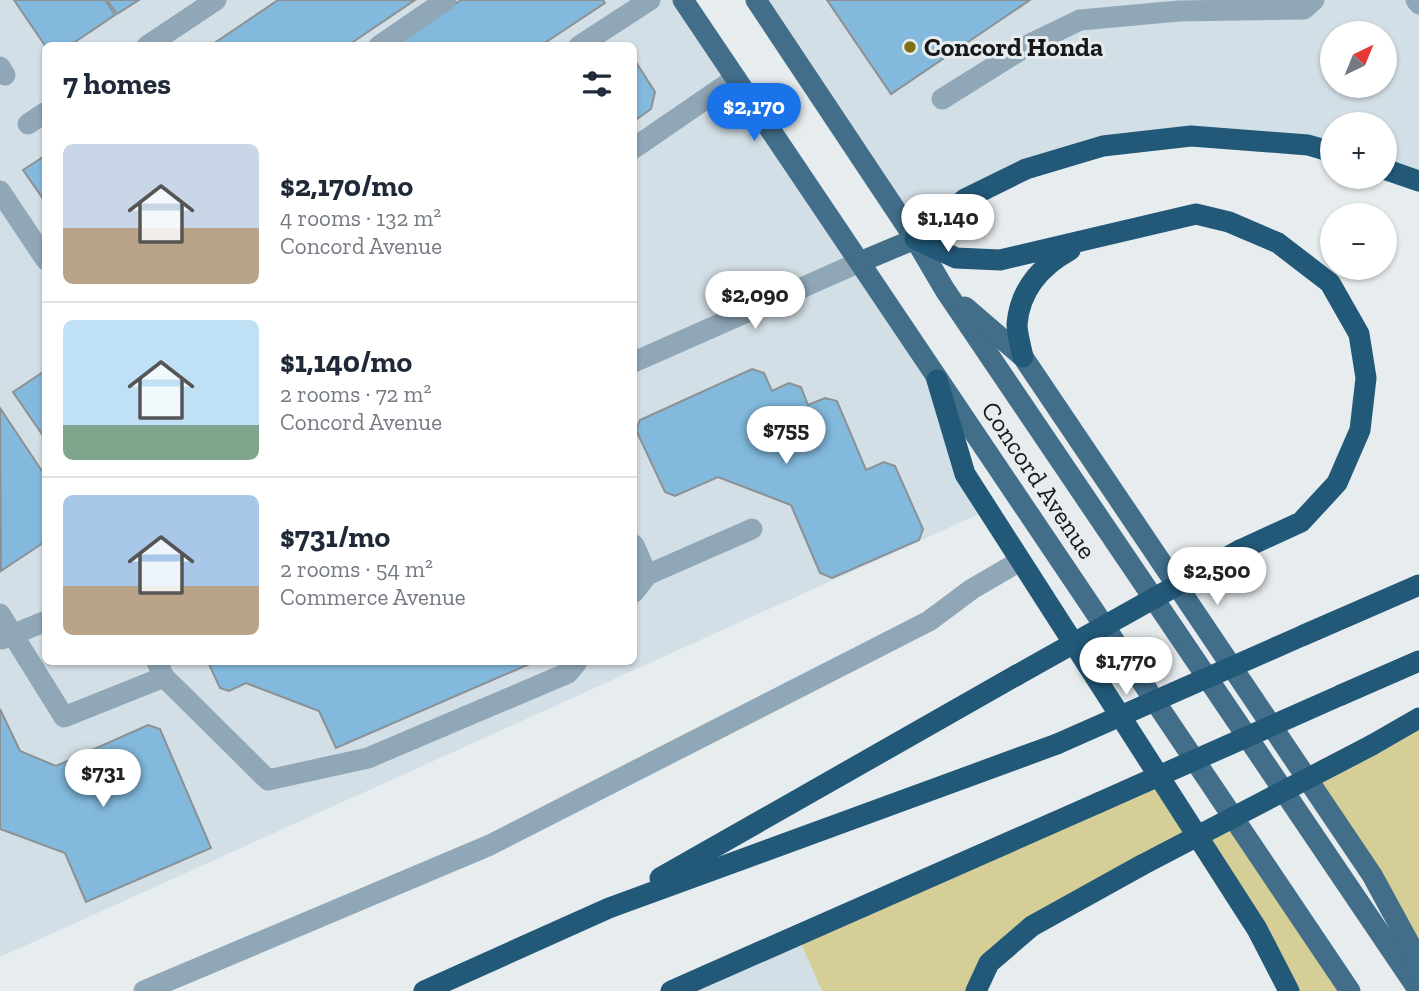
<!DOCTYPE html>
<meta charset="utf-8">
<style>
:root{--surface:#fff;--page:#f6f6f7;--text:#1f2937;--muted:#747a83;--line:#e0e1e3;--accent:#1a73e8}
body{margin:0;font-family:"Zilla Slab",serif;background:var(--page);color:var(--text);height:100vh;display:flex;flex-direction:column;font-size:26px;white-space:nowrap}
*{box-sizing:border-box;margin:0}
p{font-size:23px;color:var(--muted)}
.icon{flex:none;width:38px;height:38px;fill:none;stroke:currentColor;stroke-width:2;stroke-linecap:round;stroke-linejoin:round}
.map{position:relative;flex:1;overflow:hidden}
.sheet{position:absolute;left:42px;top:42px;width:595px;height:623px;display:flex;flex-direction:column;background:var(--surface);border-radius:10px;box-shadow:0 2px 5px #0004}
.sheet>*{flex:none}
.needle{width:46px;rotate:43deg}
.controls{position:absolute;left:1320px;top:21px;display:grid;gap:14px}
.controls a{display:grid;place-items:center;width:77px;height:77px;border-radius:50%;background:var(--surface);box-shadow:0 2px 5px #0004;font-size:35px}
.price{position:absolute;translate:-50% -60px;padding:0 16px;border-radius:24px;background:#fff;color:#222;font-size:23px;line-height:46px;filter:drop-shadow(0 2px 4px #0008)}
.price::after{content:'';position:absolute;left:50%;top:42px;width:21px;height:16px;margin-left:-10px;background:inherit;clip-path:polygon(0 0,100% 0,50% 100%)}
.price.current{background:var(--accent);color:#fff}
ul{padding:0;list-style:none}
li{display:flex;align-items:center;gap:21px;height:175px;padding:0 21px}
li+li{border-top:2px solid var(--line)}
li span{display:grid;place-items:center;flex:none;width:196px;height:140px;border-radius:10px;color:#555}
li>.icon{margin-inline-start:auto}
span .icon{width:84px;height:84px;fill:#fffc;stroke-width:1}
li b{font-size:30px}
h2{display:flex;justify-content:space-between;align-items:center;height:84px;padding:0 21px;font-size:30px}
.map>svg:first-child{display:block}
</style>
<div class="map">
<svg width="1419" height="991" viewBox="0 0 1419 991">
<rect width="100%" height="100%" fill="#e7ecef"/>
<g fill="#d3dfe6" fill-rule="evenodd">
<path d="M0 0H683L937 380 988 510 0 957ZM46 46H634V662H46Z"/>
<path d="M756 0H1419V181L1384 169V124H1332V152L1192 136 1026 169 915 239ZM1332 33H1384V86H1332Z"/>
<polygon points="797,935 822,991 671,991"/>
</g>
<g fill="#d5ce97">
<polygon points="1419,718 1419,972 1311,778"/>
<polygon points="1157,777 1197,836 1234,817 1350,991 1289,991 1197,836 1032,926 976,991 822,991 797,935"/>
</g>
<g fill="#82b9dd" stroke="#8c9193" stroke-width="2">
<polygon points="14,0 105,0 115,15 69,46 46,46 46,47"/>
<polygon points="107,0 139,0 117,14"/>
<polygon points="278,0 415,0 347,46 210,46"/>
<polygon points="461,0 603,0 605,3 540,46 391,46"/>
<polygon points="827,0 1030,0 891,94"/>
<polygon points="634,59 655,92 651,109 634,121"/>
<polygon points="46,155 46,203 23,170"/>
<polygon points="752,369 764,373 772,391 789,383 801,387 808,405 825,398 837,401 866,470 884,462 895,466 923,529 919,540 832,578 820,573 791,505 718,477 675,496 665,492 636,430 640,420"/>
<polygon points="46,370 46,440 13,392"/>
<polygon points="0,408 46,477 46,541 1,571"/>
<polygon points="208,662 534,662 336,748 319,711 246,683 229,691 220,688"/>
<polygon points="0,709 20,751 56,766 148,725 160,729 211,848 86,902 65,853 0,829"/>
</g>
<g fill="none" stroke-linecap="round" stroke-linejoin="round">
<g stroke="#90a7b7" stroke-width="21">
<polyline points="1416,0 1419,4"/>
<polyline points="147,46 216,0"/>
<polyline points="379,46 446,0"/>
<polyline points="579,46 650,0"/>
<polyline points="0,67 5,75"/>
<polyline points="942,99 1032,43 1080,20 1179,11 1304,9 1314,0"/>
<polyline points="28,124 46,112"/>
<polyline points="634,148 736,78"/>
<polyline points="0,191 46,260"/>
<polyline points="634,362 860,262"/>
<polyline points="634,545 647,575"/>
<polyline points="634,592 647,575 752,529"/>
<polyline points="0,614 64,717 164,677"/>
<polyline points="2,639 46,621"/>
<polyline points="157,662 164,677 268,780 368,758 568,673 577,662"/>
<polyline points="144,991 490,845 929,621 972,589 1020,561"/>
</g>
<g stroke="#426e8a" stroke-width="21">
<polyline points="683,0 1350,991"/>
<polyline points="756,0 915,239 945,290 1419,991"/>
<polyline points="860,262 915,239"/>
<polyline points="965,307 1023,357 1372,875 1414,952 1419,972"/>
</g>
<g stroke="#225979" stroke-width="21">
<polyline points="1384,169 1419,181"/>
<path d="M1023 357C1021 347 1017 334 1017 324 1020 289 1041 266 1070 250"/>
<polyline points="937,380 965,474 1257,929 1289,991"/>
<polyline points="1240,550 1301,522 1337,483 1360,430 1366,378 1359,334 1330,283 1278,243 1229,222 1196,214 1000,260 956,258 915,239 965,199 1026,169 1103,146 1191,136 1308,145 1332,152"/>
<polyline points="1304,635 1419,585"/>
<polyline points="1341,695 1419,661"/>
<polyline points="1372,745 1419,718"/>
<polyline points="660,878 1017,675"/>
<polyline points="424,991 609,908 1057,744"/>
<polyline points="671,991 1098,803"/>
<polyline points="976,991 989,963 1032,926 1142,865"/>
</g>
<g stroke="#225979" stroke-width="21">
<polyline points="1017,675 1240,550"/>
<polyline points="1057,744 1304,635"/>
<polyline points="1098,803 1341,695"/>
<polyline points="1142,865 1372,745"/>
</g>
</g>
<circle fill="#7d7111" stroke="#e7ecef" stroke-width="2.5" cx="910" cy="47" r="7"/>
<g text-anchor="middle" stroke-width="6" stroke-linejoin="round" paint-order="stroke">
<g font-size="26" font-weight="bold" fill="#161819" stroke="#e7ecef" text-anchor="start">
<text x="924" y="56">Concord Honda</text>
</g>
<g font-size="26" fill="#161819" stroke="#e7ecef">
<text transform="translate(1039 480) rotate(56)" y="9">Concord Avenue</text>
</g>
</g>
</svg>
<div class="controls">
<a><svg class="needle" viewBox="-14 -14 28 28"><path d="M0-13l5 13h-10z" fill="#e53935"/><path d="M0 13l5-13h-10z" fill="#747a83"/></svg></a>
<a>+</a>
<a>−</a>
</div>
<b class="price current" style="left:754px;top:143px">$2,170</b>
<b class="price" style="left:948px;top:254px">$1,140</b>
<b class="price" style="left:755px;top:331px">$2,090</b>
<b class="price" style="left:786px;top:466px">$755</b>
<b class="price" style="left:1217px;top:607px">$2,500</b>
<b class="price" style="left:1126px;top:697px">$1,770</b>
<b class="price" style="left:103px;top:809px">$731</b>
<section class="sheet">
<h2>7 homes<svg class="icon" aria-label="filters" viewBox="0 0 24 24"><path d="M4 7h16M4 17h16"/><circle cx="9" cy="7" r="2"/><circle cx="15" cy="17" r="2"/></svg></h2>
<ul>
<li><span style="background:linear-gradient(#c9d6e8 60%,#b9a48a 0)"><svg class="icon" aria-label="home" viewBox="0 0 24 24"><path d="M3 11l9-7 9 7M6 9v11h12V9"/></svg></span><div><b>$2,170/mo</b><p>4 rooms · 132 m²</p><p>Concord Avenue</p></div></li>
<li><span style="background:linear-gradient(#bfe0f5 75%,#7fa58c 0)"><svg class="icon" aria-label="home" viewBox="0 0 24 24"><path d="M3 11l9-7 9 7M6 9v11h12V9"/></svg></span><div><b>$1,140/mo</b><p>2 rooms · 72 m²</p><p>Concord Avenue</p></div></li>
<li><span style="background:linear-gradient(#a9c7e8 65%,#b9a48a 0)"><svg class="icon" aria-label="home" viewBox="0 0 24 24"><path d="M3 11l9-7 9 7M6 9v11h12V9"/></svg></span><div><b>$731/mo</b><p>2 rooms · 54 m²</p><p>Commerce Avenue</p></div></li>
</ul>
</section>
</div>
